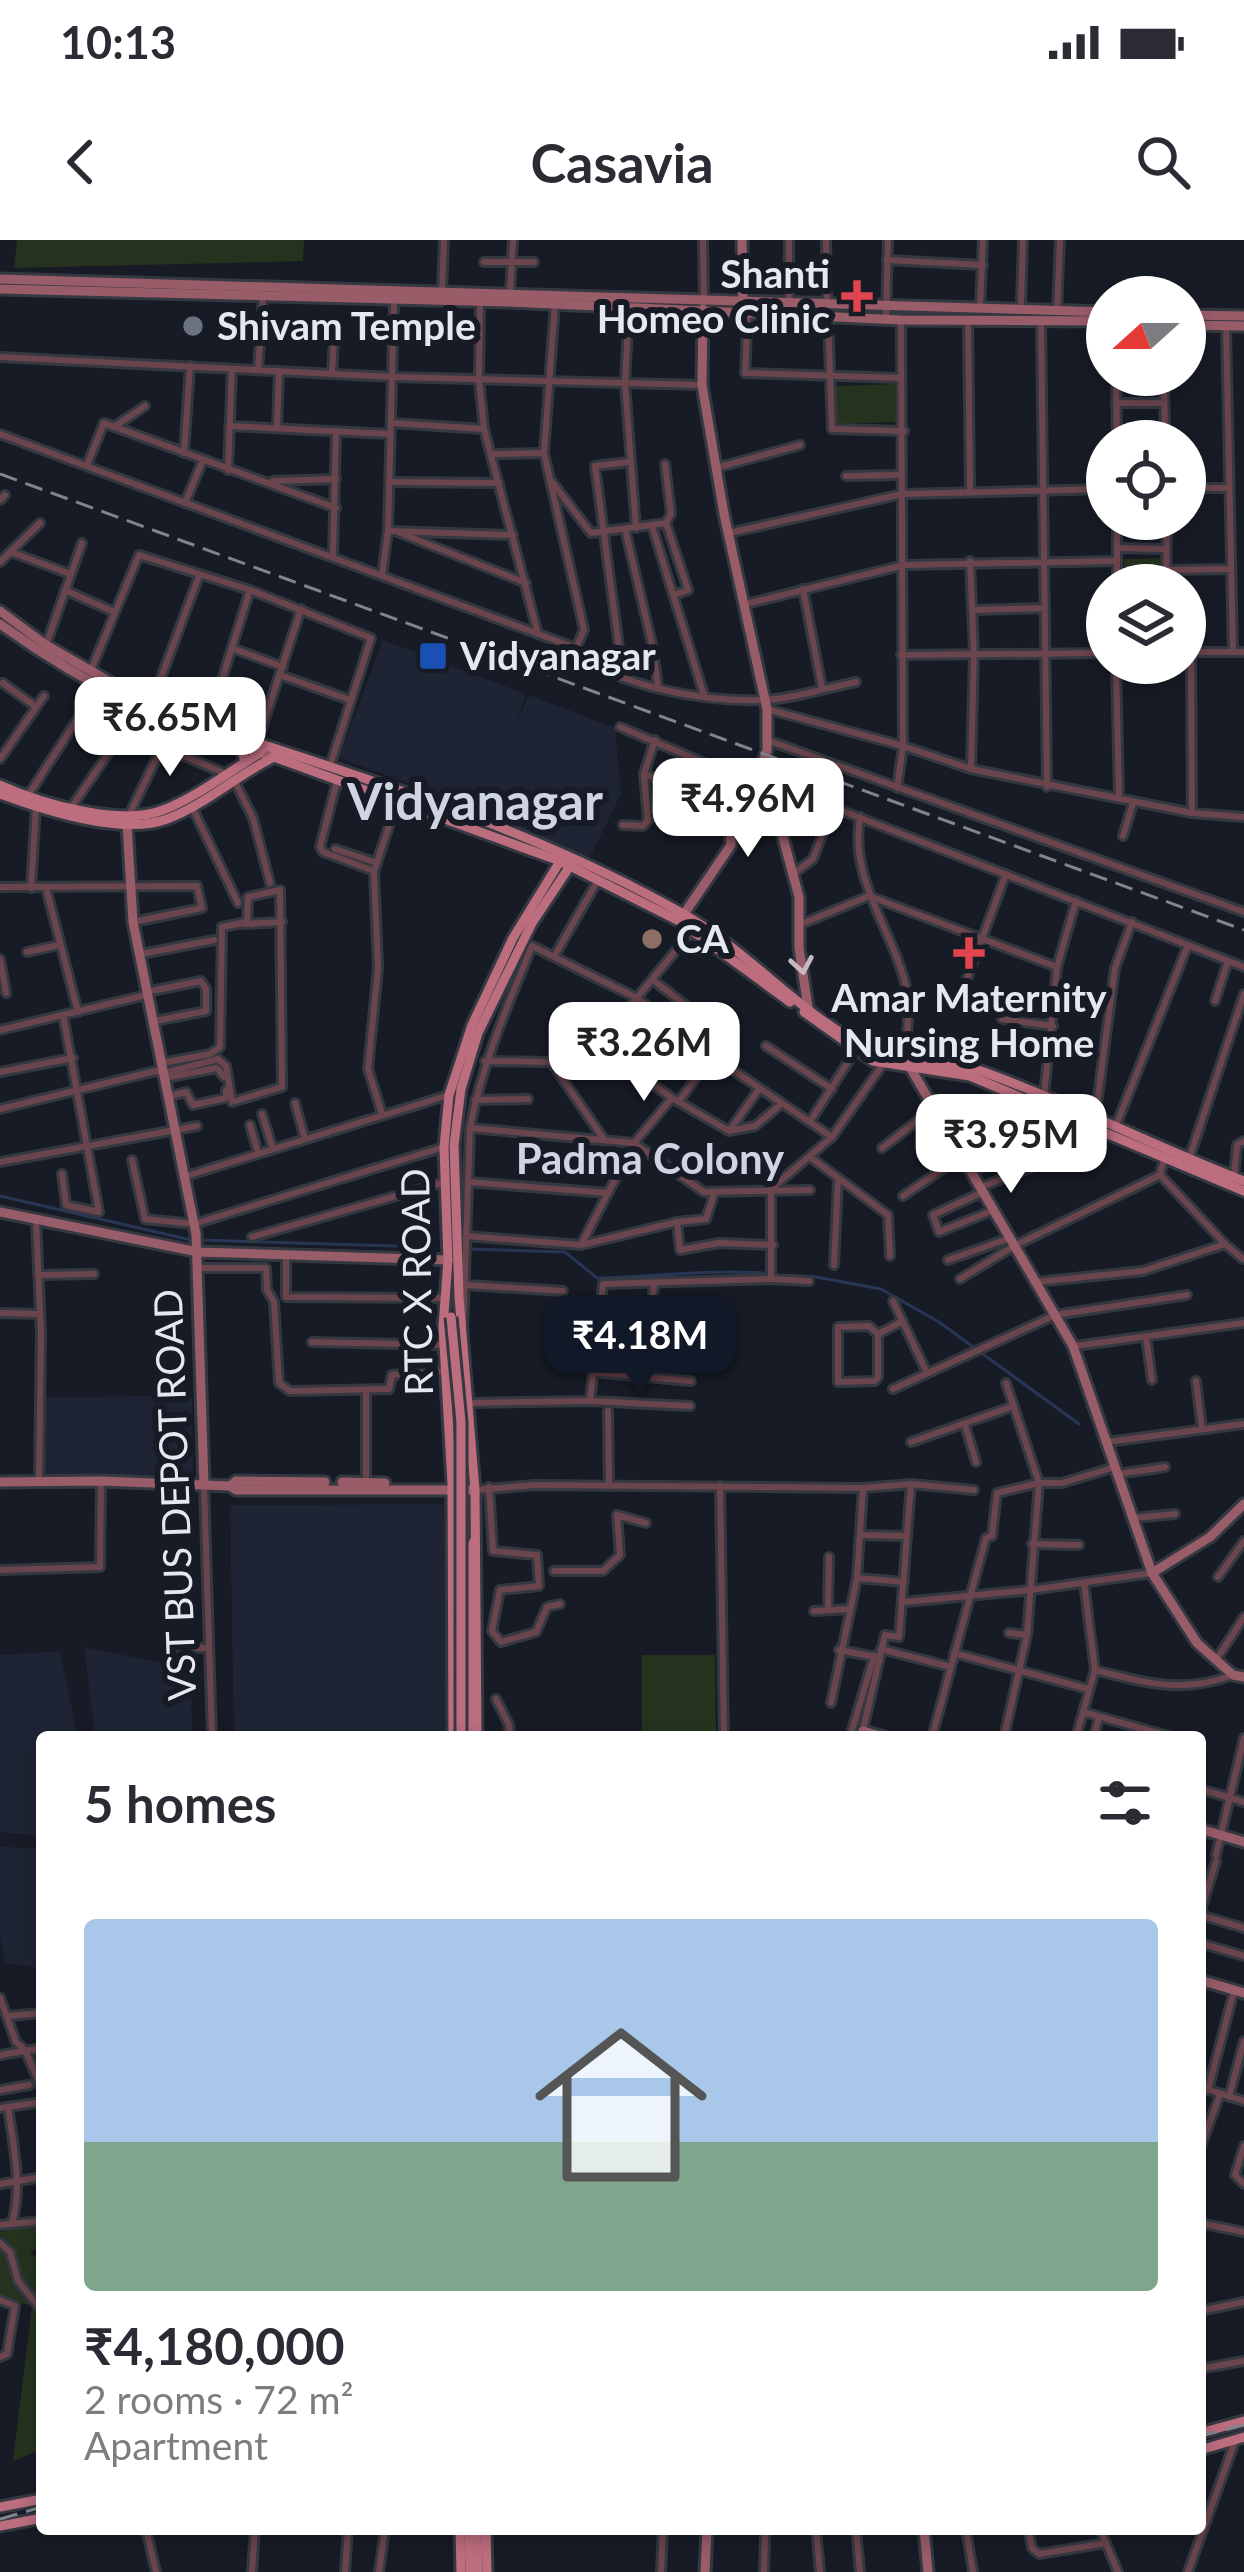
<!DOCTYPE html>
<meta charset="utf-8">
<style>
:root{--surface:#fff;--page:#f7f7f7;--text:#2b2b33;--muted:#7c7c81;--accent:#111827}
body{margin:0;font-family:Lato,sans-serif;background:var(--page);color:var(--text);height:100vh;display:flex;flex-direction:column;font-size:45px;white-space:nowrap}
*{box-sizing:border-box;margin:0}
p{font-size:39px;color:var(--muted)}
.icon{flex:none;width:66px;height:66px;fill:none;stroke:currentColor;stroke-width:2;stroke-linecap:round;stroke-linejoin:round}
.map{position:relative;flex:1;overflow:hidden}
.sheet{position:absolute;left:36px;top:1491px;width:1170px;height:804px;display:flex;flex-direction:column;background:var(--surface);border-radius:12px;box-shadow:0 6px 18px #0003}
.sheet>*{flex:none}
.needle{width:78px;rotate:249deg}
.fabs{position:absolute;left:1086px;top:36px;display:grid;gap:24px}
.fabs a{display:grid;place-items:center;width:120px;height:120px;border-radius:50%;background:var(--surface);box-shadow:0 6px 18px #0003;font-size:60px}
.price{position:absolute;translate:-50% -102px;padding:0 27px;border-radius:24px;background:#fff;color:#222;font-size:39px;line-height:78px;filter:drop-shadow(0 3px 6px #0008)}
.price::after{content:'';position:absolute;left:50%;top:72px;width:36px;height:27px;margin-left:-18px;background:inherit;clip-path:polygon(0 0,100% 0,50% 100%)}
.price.active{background:var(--accent);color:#fff}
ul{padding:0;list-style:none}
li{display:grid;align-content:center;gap:24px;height:636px;padding:0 48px}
li span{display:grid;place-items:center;height:372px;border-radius:12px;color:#555}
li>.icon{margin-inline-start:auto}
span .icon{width:216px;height:216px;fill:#fffc;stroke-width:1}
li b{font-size:51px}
h2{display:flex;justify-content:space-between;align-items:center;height:144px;padding:0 48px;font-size:51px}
.status{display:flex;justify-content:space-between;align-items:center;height:84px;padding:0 60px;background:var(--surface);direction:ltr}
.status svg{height:33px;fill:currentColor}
header{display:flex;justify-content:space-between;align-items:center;height:156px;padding:0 48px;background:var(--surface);font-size:54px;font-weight:700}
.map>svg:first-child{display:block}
</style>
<div class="status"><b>10:13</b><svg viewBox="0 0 49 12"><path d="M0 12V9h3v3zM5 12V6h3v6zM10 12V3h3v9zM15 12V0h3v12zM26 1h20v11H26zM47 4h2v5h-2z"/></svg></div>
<header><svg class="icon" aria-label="back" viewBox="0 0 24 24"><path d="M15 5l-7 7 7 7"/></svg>Casavia<svg class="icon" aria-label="search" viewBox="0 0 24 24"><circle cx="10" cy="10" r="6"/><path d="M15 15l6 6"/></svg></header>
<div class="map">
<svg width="1244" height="2332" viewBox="0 0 1244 2332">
<rect width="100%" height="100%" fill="#171b25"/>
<g fill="#1e2433">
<polygon points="383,400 526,454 516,484 529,455 615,488 621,554 589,619 484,571 339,518"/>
<polygon points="192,1156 193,1239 41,1241 40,1157"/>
<polygon points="451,1264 450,1497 234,1497 230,1265"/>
<polygon points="84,1407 191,1429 192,1497 95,1497"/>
<polygon points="60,1411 78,1497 42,1497 42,1596 0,1592 0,1415"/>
<polygon points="0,1607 42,1608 42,1728 5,1723 0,1696"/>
</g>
<g fill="#25321e">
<polygon points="17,0 304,0 303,21 14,28"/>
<polygon points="895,144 896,182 837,184 835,146"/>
<polygon points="1161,318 1161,345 1124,345 1124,319"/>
<polygon points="642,1415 715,1415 716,1497 642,1497"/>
<polygon points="42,1982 42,2003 30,2013 42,2020 42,2209 13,2221 32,2066 0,2057 0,1992"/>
</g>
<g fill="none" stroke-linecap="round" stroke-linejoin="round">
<g stroke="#283656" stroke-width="3">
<polyline points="0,956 191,1000"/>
<polyline points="201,1000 426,1007"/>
<path d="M472 1009 565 1012 597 1038C653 1037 707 1029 763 1033"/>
<polyline points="811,1036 881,1049 939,1082 1079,1184"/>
</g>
<g stroke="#343841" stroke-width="12">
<g id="street">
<polyline points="703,0 704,58"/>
<polyline points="826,0 827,62"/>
<polyline points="887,20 983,25"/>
<polyline points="484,22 534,22"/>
<polyline points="442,53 444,0"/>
<polyline points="510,55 513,0"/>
<polyline points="789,61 789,0"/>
<polyline points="480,62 479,139 484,189 538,394"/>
<polyline points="1021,63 1023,0"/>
<polyline points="555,64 544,213 584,390 576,408"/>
<polyline points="629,66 625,144 636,288"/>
<polyline points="980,66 983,0"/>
<polyline points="1057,71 1060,0"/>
<polyline points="748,72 745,133 901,138"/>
<polyline points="828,78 832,189 904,191"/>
<polyline points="886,78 888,0"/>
<polyline points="968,81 970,251"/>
<polyline points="1041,82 1047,547"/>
<polyline points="1226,86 1233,412"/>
<polyline points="0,117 394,137 702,145"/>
<polyline points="258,130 263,57"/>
<polyline points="332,133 335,80"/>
<polyline points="1116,135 1117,201"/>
<polyline points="1164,135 1165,201"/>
<polyline points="1116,163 1164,163"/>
<polyline points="392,183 484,189"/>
<polyline points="229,186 390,194"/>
<polyline points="114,187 145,166"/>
<polyline points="277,187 279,131"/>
<path d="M0 194 576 408C612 448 710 462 763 460 793 459 826 448 856 442"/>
<polyline points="1117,199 1165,197"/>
<polyline points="184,213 190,126"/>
<polyline points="493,214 544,213"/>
<polyline points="665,224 671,274 666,283 688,350 674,355"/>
<polyline points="87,225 104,183 336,268"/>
<polyline points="716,228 800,205"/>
<polyline points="228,230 232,129"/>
<polyline points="846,236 900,235"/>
<polyline points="273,241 336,239"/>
<polyline points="390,242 499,243"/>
<polyline points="552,242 591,293 666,283"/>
<polyline points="1185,248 1229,248"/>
<polyline points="0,260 5,255"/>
<polyline points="185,263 203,220"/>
<polyline points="652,286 704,455"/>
<polyline points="625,289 652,404 658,447"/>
<polyline points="388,291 513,295"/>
<polyline points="400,293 526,343"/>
<polyline points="729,293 902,254 1107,249"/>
<polyline points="1117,308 1166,309"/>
<polyline points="11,312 70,334"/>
<polyline points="333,317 336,191"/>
<polyline points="970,321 974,413 971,529"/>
<polyline points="0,322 40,283"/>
<polyline points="1168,330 1230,329"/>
<polyline points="382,335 388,291 394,61"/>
<polyline points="1117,345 1117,279"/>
<polyline points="1166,345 1167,279"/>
<polyline points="803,349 822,448"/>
<polyline points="65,350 114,372"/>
<polyline points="746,364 904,325 1117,321"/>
<polyline points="973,370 1045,368"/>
<polyline points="46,405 82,303"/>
<polyline points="232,408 283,427"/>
<polyline points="1185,412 1244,412"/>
<polyline points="1191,412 1192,573"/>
<polyline points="901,415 1107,413"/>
<polyline points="1116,423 1119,557"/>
<polyline points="91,430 139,315 250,350 371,398 330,526"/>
<polyline points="280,435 350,460"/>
<polyline points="623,438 595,226 629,222"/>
<polyline points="3,443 36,467"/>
<polyline points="152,462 199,336"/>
<polyline points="767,469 903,506 971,529 1192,573 1244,577"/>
<polyline points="83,473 224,533"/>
<polyline points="208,484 250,350"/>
<polyline points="620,487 737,537"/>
<polyline points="767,500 1244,672"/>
<polyline points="257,503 301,369"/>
<polyline points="0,519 44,456"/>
<polyline points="644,534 731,566"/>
<polyline points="234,540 253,578 270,643"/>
<polyline points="337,541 320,607 323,612 374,631"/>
<polyline points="768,542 1244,727"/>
<polyline points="897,548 903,506 901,80"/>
<polyline points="29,554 97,449"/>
<polyline points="71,568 122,493"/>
<polyline points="193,569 238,663"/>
<polyline points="129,575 161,509 179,484"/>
<path d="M860 577C849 642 894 690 907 751 911 771 906 797 905 818"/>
<polyline points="623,585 643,586 648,580 644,534 655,500"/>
<polyline points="1123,596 1133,563"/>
<polyline points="335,609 377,623"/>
<polyline points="793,634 813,619 833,567"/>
<polyline points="0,647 197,646 202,668 133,682"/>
<polyline points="31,648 36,567"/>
<polyline points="46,648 78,772"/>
<polyline points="245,684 282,682"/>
<polyline points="799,685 869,656 1057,727"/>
<polyline points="532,706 637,758 712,816 832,897"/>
<polyline points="27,712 59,705"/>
<polyline points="141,714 214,700"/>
<polyline points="555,715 598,640"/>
<polyline points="0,719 6,753"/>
<polyline points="653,740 707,782"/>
<polyline points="146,752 201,741 206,749 206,771 155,781"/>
<polyline points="1215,761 1228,721"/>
<polyline points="958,763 1006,634"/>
<polyline points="1002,779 1053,786"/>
<polyline points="0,790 146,755"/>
<polyline points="598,805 691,692"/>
<polyline points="766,806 832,849"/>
<polyline points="485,821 551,822 598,805 672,858 729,891 755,886 780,865"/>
<polyline points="551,822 603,898"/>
<polyline points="0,832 73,818"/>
<polyline points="161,834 218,819 226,826 232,862 282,847 280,650 248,657 247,682 222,687 220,807 210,814 162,823"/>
<polyline points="165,838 217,828 224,837"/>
<polyline points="167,857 186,852 193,865 226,858 226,850"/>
<polyline points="475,860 528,859"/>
<polyline points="679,861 712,816"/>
<polyline points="295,863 305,899"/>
<polyline points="0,869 160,830"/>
<polyline points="262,874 273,909"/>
<polyline points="382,874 368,829 378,728 374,631 397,562"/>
<polyline points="1095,879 1115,728 1132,682"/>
<polyline points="811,880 855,811"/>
<polyline points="250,885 258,913"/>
<polyline points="471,888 634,903 704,952 810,950"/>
<polyline points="1115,888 1188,705"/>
<polyline points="730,890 759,849"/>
<polyline points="1057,904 1043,866 1057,727 1076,661"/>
<polyline points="882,908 934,868"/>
<polyline points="810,917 888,975 890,1016"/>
<polyline points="1189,919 1244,754"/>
<polyline points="132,920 145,979 194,984 444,907"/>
<polyline points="0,922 197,886"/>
<polyline points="971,932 1027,910"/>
<polyline points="62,934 66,965 99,972 63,775"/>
<polyline points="183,937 449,855"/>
<polyline points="1162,937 1225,1004 1243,1019"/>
<polyline points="1234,937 1237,905 1244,901"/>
<polyline points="468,942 608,953"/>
<polyline points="981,947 1061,916"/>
<polyline points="983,952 933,975 939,992 994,970"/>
<polyline points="903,956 962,916"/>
<polyline points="36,981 41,1092 39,1241"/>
<polyline points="677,982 680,1010 719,1003 773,1005"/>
<polyline points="466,996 581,1005 677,982 706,979 714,954"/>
<polyline points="252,997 445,942"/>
<polyline points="581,1005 634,903 672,858"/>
<polyline points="286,1014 286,1057 444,1058"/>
<polyline points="948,1020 1010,998"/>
<polyline points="834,1025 838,940"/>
<polyline points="198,1028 266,1028 267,1050 274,1062 279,1143 290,1151 389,1149 392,1135 447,1131"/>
<polyline points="38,1035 94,1034"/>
<polyline points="771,1039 809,1041"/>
<polyline points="960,1039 1014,1006 1160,935 1164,919"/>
<polyline points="1036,1042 1143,1031 1225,1004"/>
<polyline points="467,1045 563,1051"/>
<polyline points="893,1061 927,1133"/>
<polyline points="0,1073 40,1074"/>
<path d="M463 1090 470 888C482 824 507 767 532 706"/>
<polyline points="598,1092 684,1096"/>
<polyline points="650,1093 654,1043"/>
<polyline points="878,1094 878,1137 875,1141 838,1142 838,1087 869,1086 878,1094 903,1081"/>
<polyline points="1146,1097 1152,1140"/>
<polyline points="312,1102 445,1105"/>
<polyline points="1075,1106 1244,1083"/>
<polyline points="592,1132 691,1141"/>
<polyline points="1196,1141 1202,1189"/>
<polyline points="893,1149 1055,1075 1187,1055"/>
<polyline points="590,1161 603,1044 771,1039 771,949 832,897 883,824"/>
<polyline points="467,1163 590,1161 690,1166"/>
<polyline points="608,1171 609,1246"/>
<polyline points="965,1185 976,1222"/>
<polyline points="911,1202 1014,1166"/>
<polyline points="1107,1202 1244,1184"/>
<polyline points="1118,1234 1165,1227"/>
<polyline points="366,1243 366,1151"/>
<polyline points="204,1245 212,1497"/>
<polyline points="720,1246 724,1497"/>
<polyline points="489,1247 493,1311 537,1315 539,1346 500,1350 492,1391 501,1402 536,1392 547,1367 560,1364"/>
<polyline points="476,1250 535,1245 863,1248 911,1244 974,1250"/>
<polyline points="1133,1278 1175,1274"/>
<polyline points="861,1295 907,1296"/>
<polyline points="1032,1304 1079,1305"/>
<polyline points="0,1330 100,1327 101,1241"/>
<polyline points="554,1331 603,1331 620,1315 617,1275 646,1283"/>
<polyline points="1218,1337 1244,1301"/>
<polyline points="857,1338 904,1342"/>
<polyline points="904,1362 1031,1350 1151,1333"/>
<polyline points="828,1370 829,1317"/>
<polyline points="814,1371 849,1369"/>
<polyline points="1009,1393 1027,1395"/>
<polyline points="170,1407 208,1408"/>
<polyline points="881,1409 951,1427"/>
<polyline points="839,1410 876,1417"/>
<polyline points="954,1413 1088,1449"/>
<polyline points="1216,1420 1244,1377"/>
<path d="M1095 1430C1146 1443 1182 1454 1233 1435"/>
<polyline points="496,1459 509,1485 510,1497"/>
<polyline points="831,1463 857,1338 863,1248"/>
<polyline points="1083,1472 1172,1497"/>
<polyline points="863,1490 885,1395 899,1397 911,1244"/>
<polyline points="850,1497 874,1416"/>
<polyline points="932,1497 986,1298 992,1296 997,1253 1039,1243 1062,1243 1115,1227"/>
<polyline points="1004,1497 1027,1395 1039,1243 1006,1143"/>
<polyline points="1076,1497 1095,1430 1084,1343"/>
<polyline points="1094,1497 1099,1477"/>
<polyline points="1200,1549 1244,1562"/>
<polyline points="1216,1615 1244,1498"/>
<polyline points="1200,1674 1216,1621"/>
<polyline points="1200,1675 1244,1688"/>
<polyline points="1200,1703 1244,1716"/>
<polyline points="0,1758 16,1802 25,1810 42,1849"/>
<polyline points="9,1776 42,1773"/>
<polyline points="0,1815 42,1808"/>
<polyline points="1200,1847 1244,1861"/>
<polyline points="0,1850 29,1845"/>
<polyline points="1208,1850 1234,1751"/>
<polyline points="1229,1857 1244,1801"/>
<path d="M8 1867C13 1905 23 1946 12 1983"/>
<polyline points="0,1868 42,1862"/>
<polyline points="1244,1906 1235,1935 1244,1944"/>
<polyline points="1200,1909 1220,1854"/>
<polyline points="0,1944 42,1937"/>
<polyline points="1200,1983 1244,1992"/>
<polyline points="0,1985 42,1981"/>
<polyline points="0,2003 10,2012 18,2041 42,2071"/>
<polyline points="0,2060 15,2066 7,2114 0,2117"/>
<polyline points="1200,2071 1244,2062"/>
<polyline points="1200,2129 1244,2121"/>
<polyline points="146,2289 156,2332"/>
<polyline points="816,2289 820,2332"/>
<polyline points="856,2289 860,2332"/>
<polyline points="966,2289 973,2332"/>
<polyline points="1028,2289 1032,2308 1039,2314 1106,2303"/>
<polyline points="1100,2289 1118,2332"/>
<polyline points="252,2332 255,2289"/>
<polyline points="345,2332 348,2289"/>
<polyline points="379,2332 385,2289"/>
<polyline points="661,2332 663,2289"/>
<polyline points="764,2332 765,2297"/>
<polyline points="1188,2332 1235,2201"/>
</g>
</g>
<g stroke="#343841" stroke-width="15">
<g id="secondary">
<polyline points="742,0 743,64"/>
<polyline points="0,39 1107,72"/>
<polyline points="0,49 509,62 901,80 1107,81"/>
<polyline points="703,69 702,145 724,274 767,469 767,510 760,531 768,542 799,657 799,708 809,774"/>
<polyline points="1185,75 1244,76"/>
<polyline points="1185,85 1244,86"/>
<polyline points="0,371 46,405 124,450 264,505"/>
<path d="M0 384C88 447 169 486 274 517"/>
<polyline points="127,584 133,682 196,994 204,1245"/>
<polyline points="684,674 731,605 731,566 737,537 760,531"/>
<polyline points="911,829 1073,1106 1152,1333 1197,1403 1233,1435 1244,1437"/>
<polyline points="0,972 198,1012 448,1020"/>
<polyline points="0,1242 101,1241 230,1246 236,1250 475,1250"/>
<polyline points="342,1242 385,1243"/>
<polyline points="230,1246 236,1241 325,1242"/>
<polyline points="1152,1333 1210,1297 1244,1264"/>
<polyline points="862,1497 863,1491 884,1497"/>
<polyline points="1200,1589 1244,1602"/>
<polyline points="1200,1740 1244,1753"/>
<polyline points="924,2289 928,2332"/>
<polyline points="705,2332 707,2289"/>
</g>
</g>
<g stroke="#343841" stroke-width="15">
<g id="primary">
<polyline points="240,504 245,522"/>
<polyline points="274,517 560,621 679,681 790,762"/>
<path d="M0 545C40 563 121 587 163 570 197 557 228 532 260 513L264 505C408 552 553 599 685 675 750 713 801 775 869 809 903 827 947 819 984 832 1072 864 1156 907 1244 941"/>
<path d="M0 554C44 570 122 596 167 579 205 565 237 535 274 517L276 512"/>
<polyline points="804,772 873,821 970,836 1244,951"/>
<polyline points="453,1497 452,1244 443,1087 448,1020 444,907 449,855 472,785 513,698 562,618"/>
<polyline points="470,1497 469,1322 470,1308 475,1300"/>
<polyline points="477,1497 475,1250 459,1057 454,905 461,849 478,793 532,683 572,623"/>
<polyline points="1200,2193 1244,2181"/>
<polyline points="1200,2210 1244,2197"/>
<polyline points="0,2267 42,2259"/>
<polyline points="0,2286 42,2278"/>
<polyline points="460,2289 461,2332"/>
<polyline points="469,2289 470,2332"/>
<polyline points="477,2289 478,2332"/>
<polyline points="486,2289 487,2332"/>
</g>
</g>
<use href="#street" stroke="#6b454d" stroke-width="6"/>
<use href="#secondary" stroke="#995c69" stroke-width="9"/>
<use href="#primary" stroke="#bc6d7e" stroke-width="9"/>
<g stroke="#81858d" stroke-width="3" stroke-dasharray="18 9" stroke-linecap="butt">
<polyline points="0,234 1244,690"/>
<polyline points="1200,2196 1244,2185"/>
<polyline points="0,2279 42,2267"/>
</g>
<g stroke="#343841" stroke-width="15" stroke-linecap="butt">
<polyline id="primary-bridge" points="451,1077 461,1182 461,1497"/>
</g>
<use href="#primary-bridge" stroke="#bc6d7e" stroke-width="9"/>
</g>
<defs><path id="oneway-chevron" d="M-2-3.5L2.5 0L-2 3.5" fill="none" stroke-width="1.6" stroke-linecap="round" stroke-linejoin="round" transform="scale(3)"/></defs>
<use stroke="#cab7c0" href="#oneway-chevron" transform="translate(802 725) rotate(80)"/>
<g fill="#e0444e" stroke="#171b25" stroke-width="4.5">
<path d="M851 38h12v12h12v12h-12v12h-12v-12h-12v-12h12z"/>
<path d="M963 695h12v12h12v12h-12v12h-12v-12h-12v-12h12z"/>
</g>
<circle fill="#6b7280" stroke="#171b25" stroke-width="4.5" cx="193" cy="86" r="12"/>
<rect fill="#1a4fb4" stroke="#171b25" stroke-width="4.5" x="418" y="401" width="30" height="30" rx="6"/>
<circle fill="#8d6e63" stroke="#171b25" stroke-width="4.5" cx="652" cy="699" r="12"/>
<g text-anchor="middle" stroke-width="12" stroke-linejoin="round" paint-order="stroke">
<g font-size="39" font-weight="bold" fill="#e5e8ef" stroke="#171b25" text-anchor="start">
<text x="830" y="48" text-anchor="end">Shanti<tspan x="830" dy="45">Homeo Clinic</tspan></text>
<text x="217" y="100">Shivam Temple</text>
<text x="460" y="430">Vidyanagar</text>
<text x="676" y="713">CA</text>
<text x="969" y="772" text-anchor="middle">Amar Maternity<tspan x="969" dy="45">Nursing Home</tspan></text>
</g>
<g font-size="39" fill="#e5e8ef" stroke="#171b25">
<text transform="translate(417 1042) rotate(-91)" y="14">RTC X ROAD</text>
<text transform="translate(175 1255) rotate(-92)" y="14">VST BUS DEPOT ROAD</text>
</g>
<g font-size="42" font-weight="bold" fill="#ced4e2" stroke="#171b25">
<text x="650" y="934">Padma Colony</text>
</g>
<g font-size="51" font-weight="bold" fill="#ced4e2" stroke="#171b25">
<text x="475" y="580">Vidyanagar</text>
</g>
</g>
</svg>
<div class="fabs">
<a><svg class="needle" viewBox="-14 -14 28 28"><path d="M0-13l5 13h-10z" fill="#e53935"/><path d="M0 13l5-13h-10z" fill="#7c7c81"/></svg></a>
<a><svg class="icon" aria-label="locate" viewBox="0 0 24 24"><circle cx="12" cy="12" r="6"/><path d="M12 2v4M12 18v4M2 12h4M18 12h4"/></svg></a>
<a><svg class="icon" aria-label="layers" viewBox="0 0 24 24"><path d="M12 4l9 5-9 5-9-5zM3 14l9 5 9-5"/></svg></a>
</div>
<b class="price" style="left:170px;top:539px">₹6.65M</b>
<b class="price" style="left:748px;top:620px">₹4.96M</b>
<b class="price" style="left:644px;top:864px">₹3.26M</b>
<b class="price" style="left:1011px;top:956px">₹3.95M</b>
<b class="price active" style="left:640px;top:1157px">₹4.18M</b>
<section class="sheet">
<h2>5 homes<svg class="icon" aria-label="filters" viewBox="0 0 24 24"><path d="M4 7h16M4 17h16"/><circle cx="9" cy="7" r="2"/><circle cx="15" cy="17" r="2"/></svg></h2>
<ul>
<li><span style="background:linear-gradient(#a9c7e8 60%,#7fa58c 0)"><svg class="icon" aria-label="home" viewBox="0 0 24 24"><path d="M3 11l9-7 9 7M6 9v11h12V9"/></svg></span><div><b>₹4,180,000</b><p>2 rooms · 72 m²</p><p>Apartment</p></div></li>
</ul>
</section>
</div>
